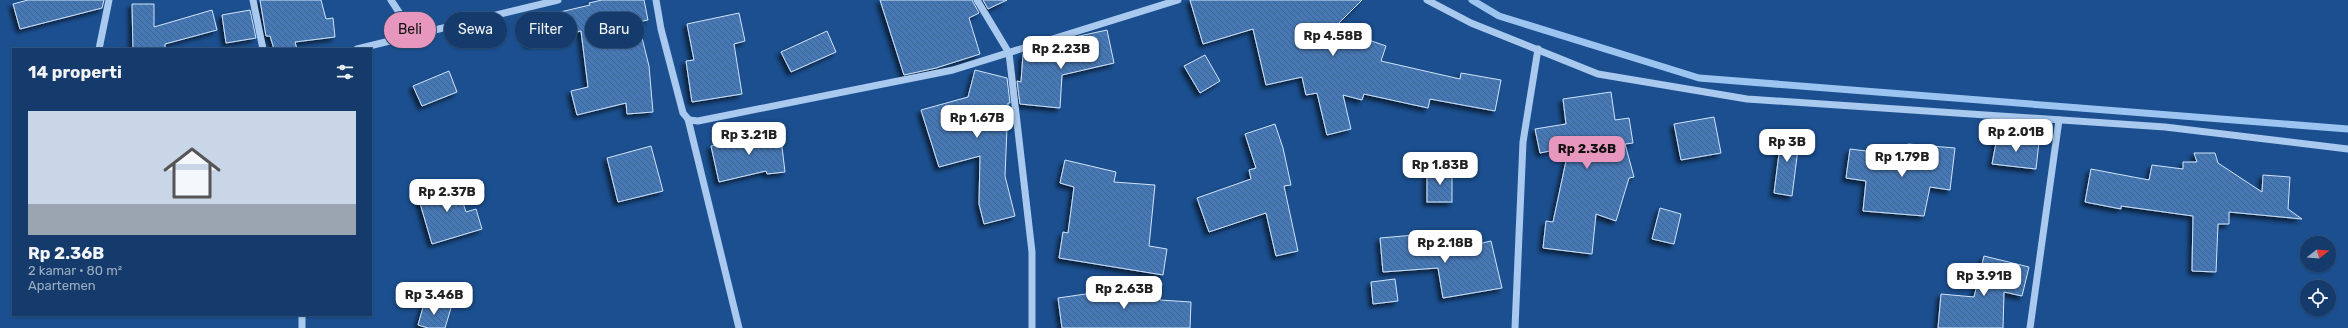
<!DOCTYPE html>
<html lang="id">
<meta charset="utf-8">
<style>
:root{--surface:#143b6b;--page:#1d4271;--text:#f1f3f6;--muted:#9dadc1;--line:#33557e;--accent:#e797bd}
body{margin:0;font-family:Rubik,sans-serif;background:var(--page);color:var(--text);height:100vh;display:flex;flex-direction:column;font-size:15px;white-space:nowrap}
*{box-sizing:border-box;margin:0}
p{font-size:13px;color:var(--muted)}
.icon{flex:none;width:22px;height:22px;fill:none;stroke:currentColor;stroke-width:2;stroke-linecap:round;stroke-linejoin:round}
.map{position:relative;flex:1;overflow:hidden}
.side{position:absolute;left:12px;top:48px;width:360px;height:268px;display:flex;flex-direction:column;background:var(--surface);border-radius:0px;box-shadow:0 1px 3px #0004,0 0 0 1px var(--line)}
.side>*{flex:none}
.guide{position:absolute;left:384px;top:12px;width:380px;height:36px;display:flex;gap:8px}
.needle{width:26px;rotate:73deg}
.fabs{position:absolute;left:2300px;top:236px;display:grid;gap:8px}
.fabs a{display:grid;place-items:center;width:36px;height:36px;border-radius:50%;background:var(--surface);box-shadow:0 1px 3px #0004,0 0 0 1px var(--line);font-size:20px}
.price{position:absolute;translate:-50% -34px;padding:0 9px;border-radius:8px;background:#fff;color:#222;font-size:13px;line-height:26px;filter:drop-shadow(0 1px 2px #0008)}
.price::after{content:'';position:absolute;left:50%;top:24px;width:12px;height:9px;margin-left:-6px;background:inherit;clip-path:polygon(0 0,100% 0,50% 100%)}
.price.current{background:var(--accent);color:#111}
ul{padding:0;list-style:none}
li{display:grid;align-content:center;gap:8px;height:212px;padding:0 16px}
li span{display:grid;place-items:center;height:124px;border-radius:0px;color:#555}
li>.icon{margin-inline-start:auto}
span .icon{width:72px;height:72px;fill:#fffc;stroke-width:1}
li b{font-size:17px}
h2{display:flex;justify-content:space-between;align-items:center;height:48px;padding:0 16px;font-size:17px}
.tag{padding:0 14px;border-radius:18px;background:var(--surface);box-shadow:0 1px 3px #0004,0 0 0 1px var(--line);font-size:14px;line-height:36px}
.tag.current{background:var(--accent);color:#111}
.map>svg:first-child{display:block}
</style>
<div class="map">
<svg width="2348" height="328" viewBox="0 0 2348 328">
<defs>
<pattern id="building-back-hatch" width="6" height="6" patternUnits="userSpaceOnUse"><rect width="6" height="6" fill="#4478b7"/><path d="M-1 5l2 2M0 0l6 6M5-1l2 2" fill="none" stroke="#486282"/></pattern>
<filter id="shadow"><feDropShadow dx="-3.5" dy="3.5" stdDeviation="2" flood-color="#0009"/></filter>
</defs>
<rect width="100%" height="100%" fill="#1b4f8f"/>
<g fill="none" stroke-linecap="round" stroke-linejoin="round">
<polyline stroke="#9cc4f0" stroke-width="7" points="1472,0 1499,16 1699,78 2348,129"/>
</g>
<g fill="url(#building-back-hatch)" stroke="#cfe3fa" filter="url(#shadow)">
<polygon points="28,0 104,0 102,8 20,29 13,4"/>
<polygon points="260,0 321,0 326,19 333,18 335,37 295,42 297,49 274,49 270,36 266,36"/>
<polygon points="602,0 644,0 648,20 638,22 649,66 653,112 627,114 626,103 577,115 571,91 588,87 581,31 528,44 522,21 590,5 589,3"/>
<polygon points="880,0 972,0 979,13 969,18 980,54 936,68 904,75"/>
<polygon points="983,0 1007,0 988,9"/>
<polygon points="1190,0 1362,0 1334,28 1386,46 1381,61 1460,79 1461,73 1501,80 1495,111 1430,99 1428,108 1364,94 1362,100 1343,95 1351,129 1327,135 1317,93 1306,95 1302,77 1266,85 1253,29 1203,44"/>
<polygon points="132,4 154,4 154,27 212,10 217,30 165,44 165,49 133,49"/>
<polygon points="250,10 256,38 226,43 222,15"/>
<polygon points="739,13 745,41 734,44 742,94 692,102 686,61 694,60 687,24"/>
<polygon points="1107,30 1114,63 1062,75 1060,108 1020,104 1017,81 1021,82 1023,54 1080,58 1075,37"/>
<polygon points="827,31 836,52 791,72 781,52"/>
<polygon points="1205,55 1220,81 1200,93 1184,66"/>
<polygon points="975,70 1007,78 1010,103 1008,103 1005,176 1015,216 984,224 979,204 980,156 939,167 921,110 968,97"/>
<polygon points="449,71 457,92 422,106 413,86"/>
<polygon points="1611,92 1615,120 1629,118 1633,143 1625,144 1634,177 1629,178 1616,221 1596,214 1592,254 1543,248 1546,221 1553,222 1569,147 1540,153 1535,129 1566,124 1563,99"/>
<polygon points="1714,117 1721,153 1681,160 1674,124"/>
<polygon points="1275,124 1283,148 1291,185 1284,186 1298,251 1276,256 1266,213 1209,232 1197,198 1251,179 1249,170 1256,168 1245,134"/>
<polygon points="780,130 785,172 767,174 766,171 719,182 711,146 739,139 738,135"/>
<polygon points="1782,130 1800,133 1792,196 1774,193"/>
<polygon points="1997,138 2039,142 2036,169 1992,164"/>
<polygon points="1908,144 1955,148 1950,190 1930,187 1924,216 1863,211 1866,181 1846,178 1850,149 1907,156"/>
<polygon points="651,146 663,191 618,202 607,158"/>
<polygon points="2194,153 2215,153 2218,163 2262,192 2263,175 2290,177 2288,209 2302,219 2229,212 2229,224 2218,224 2216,272 2192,271 2193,216 2121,206 2121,209 2085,202 2091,169 2149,180 2152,165 2183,169 2183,162 2197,162"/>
<polygon points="1065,160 1116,172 1114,182 1155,185 1149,246 1167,249 1163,275 1059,258 1063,232 1068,233 1074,187 1060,183"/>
<rect x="1427" y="171" width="25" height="31"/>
<polygon points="456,181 466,212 476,209 482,229 432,244 417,193"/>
<polygon points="1660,208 1681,214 1674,244 1652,239"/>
<polygon points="1415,235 1416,249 1464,242 1465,247 1491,241 1502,288 1443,298 1438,268 1383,272 1380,238"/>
<polygon points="1984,256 2029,267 2022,296 2004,292 2003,328 1938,328 1941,294 1974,297"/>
<polygon points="1395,279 1398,301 1373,304 1371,282"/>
<polygon points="1162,283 1160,300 1191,302 1190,328 1062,328 1058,298"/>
<polygon points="425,300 451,308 445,328 428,328 418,325"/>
</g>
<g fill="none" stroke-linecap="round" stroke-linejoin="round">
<g stroke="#a9c9ee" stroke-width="7">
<polyline points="253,0 263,49"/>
<polyline points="391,0 414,35"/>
<polyline points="656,0 661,29 683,113 689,120 698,121 953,70 1178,0"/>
<polyline points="977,0 1009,53 1032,252 1032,328"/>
<polyline points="1427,0 1471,23 1598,74 1747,99 2165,127 2348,149"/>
<polyline points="99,49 109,0"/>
<polyline points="357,49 558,0"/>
<polyline points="688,119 739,328"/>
<polyline points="302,328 302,315"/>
<polyline points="1515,328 1523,142 1538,49"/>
<polyline points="2030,328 2059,120"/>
</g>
</g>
</svg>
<div class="fabs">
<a><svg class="needle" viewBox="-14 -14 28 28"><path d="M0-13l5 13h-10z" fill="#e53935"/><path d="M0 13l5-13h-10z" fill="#9dadc1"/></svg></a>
<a><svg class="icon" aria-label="locate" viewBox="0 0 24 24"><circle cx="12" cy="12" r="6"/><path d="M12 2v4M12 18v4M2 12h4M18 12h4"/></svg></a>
</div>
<b class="price" style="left:1333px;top:57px">Rp 4.58B</b>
<b class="price" style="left:1061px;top:70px">Rp 2.23B</b>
<b class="price" style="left:977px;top:139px">Rp 1.67B</b>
<b class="price" style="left:2016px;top:153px">Rp 2.01B</b>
<b class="price" style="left:749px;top:156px">Rp 3.21B</b>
<b class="price" style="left:1787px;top:163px">Rp 3B</b>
<b class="price current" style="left:1587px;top:170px">Rp 2.36B</b>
<b class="price" style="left:1902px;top:178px">Rp 1.79B</b>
<b class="price" style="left:1440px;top:186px">Rp 1.83B</b>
<b class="price" style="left:447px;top:213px">Rp 2.37B</b>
<b class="price" style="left:1445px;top:264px">Rp 2.18B</b>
<b class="price" style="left:1984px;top:297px">Rp 3.91B</b>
<b class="price" style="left:1124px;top:310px">Rp 2.63B</b>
<b class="price" style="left:434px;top:316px">Rp 3.46B</b>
<div class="guide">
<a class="tag current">Beli</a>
<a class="tag">Sewa</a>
<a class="tag">Filter</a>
<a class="tag">Baru</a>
</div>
<section class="side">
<h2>14 properti<svg class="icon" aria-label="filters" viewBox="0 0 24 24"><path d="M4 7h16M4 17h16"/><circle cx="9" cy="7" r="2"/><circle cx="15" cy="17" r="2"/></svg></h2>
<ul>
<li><span style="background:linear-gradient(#c9d6e8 75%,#9aa5b1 0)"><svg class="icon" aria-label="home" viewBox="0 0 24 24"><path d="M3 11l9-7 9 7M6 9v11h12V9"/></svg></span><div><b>Rp 2.36B</b><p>2 kamar · 80 m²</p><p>Apartemen</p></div></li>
</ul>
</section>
</div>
